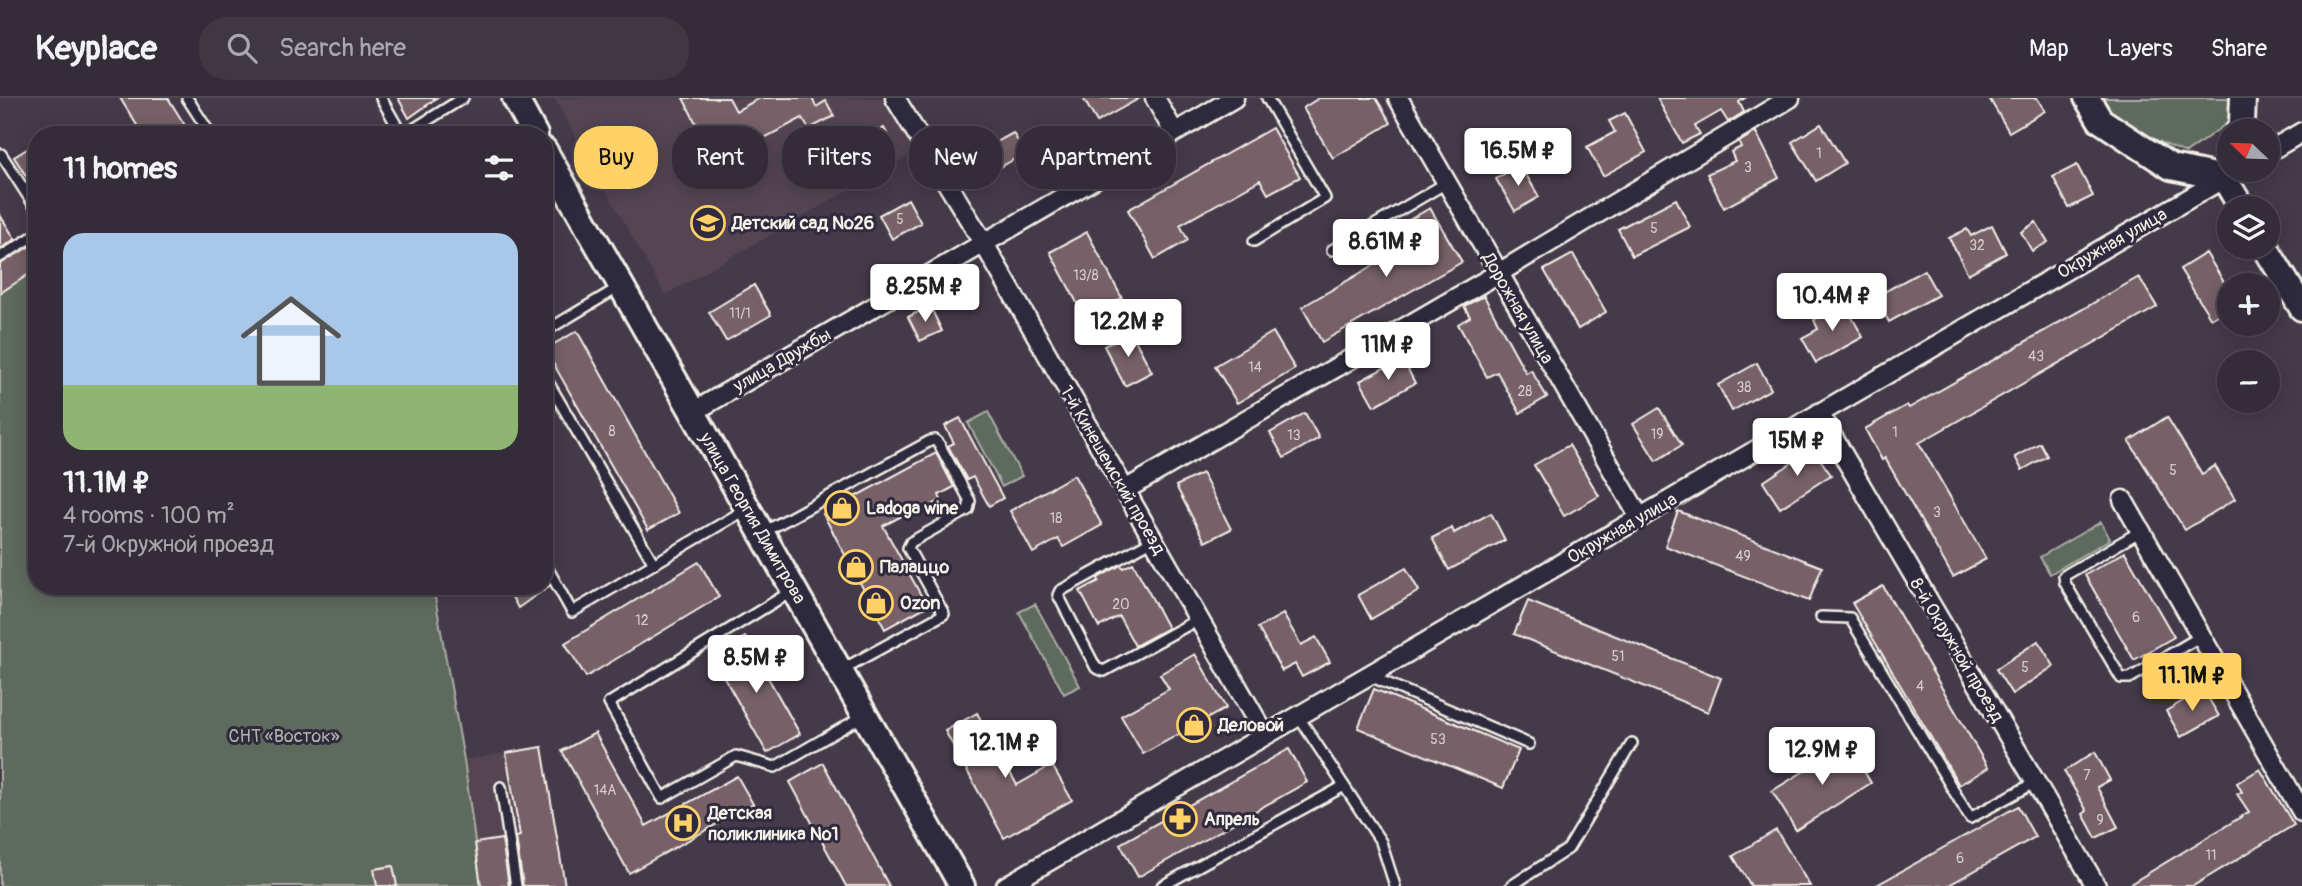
<!DOCTYPE html>
<meta charset="utf-8">
<style>
:root{--surface:#342c38;--page:#3f3843;--text:#f1f3f6;--muted:#a9a7ae;--line:#4e4853;--accent:#ffd166}
body{margin:0;font-family:Pangolin,sans-serif;background:var(--page);color:var(--text);height:100vh;display:flex;flex-direction:column;font-size:26px;white-space:nowrap}
*{box-sizing:border-box;margin:0}
p{font-size:23px;color:var(--muted)}
.icon{flex:none;width:38px;height:38px;fill:none;stroke:currentColor;stroke-width:2;stroke-linecap:round;stroke-linejoin:round}
.map{position:relative;flex:1;overflow:hidden}
.sheet{position:absolute;left:28px;top:28px;width:525px;height:469px;display:flex;flex-direction:column;background:var(--surface);border-radius:28px;box-shadow:0 4px 18px #0003,0 0 0 2px var(--line)}
.sheet>*{flex:none}
.banner{position:absolute;left:574px;top:28px;width:665px;height:63px;display:flex;gap:14px}
.needle{width:46px;rotate:293deg}
.controls{position:absolute;left:2217px;top:21px;display:grid;gap:14px}
.controls a{display:grid;place-items:center;width:63px;height:63px;border-radius:50%;background:var(--surface);box-shadow:0 4px 18px #0003,0 0 0 2px var(--line);font-size:35px}
.price{position:absolute;translate:-50% -60px;padding:0 16px;border-radius:7px;background:#fff;color:#222;font-size:23px;line-height:46px;filter:drop-shadow(0 2px 4px #0008)}
.price::after{content:'';position:absolute;left:50%;top:42px;width:21px;height:16px;margin-left:-10px;background:inherit;clip-path:polygon(0 0,100% 0,50% 100%)}
.price.current{background:var(--accent);color:#111}
ul{padding:0;list-style:none}
li{display:grid;align-content:center;gap:14px;height:371px;padding:0 35px}
li span{display:grid;place-items:center;height:217px;border-radius:21px;color:#555}
li>.icon{margin-inline-start:auto}
span .icon{width:126px;height:126px;fill:#fffc;stroke-width:1}
li b{font-size:30px}
h2{display:flex;justify-content:space-between;align-items:center;height:84px;padding:0 35px;font-size:30px}
.chip{padding:0 24px;border-radius:28px;background:var(--surface);box-shadow:0 4px 18px #0003,0 0 0 2px var(--line);font-size:24px;line-height:63px}
.chip.current{background:var(--accent);color:#111}
header{display:flex;align-items:center;gap:42px;box-sizing:border-box;height:98px;padding:0 35px;background:var(--surface);border-bottom:2px solid var(--line)}
header strong{font-size:33px}
nav{display:flex;gap:38px;margin-inline-start:auto;font-size:24px}
.search{width:490px;height:63px;background:var(--page);display:flex;align-items:center;gap:18px;box-sizing:border-box;padding:0 24px;border-radius:28px;color:var(--muted);font-size:26px}
.map>svg:first-child{display:block}
</style>
<header>
<strong>Keyplace</strong>
<div class="search"><svg class="icon" aria-label="search" viewBox="0 0 24 24"><circle cx="10" cy="10" r="6"/><path d="M15 15l6 6"/></svg>Search here</div>
<nav><a>Map</a><a>Layers</a><a>Share</a></nav>
</header>
<div class="map">
<svg width="2302" height="788" viewBox="0 0 2302 788">
<rect width="100%" height="100%" fill="#453a4a"/>
<filter id="ink" filterUnits="userSpaceOnUse"><feTurbulence type="fractalNoise" baseFrequency=".0143" numOctaves="2"/><feDisplacementMap in="SourceGraphic" scale="14" xChannelSelector="R" yChannelSelector="G"/><feConvolveMatrix kernelMatrix="1 2 1 2 8 2 1 2 1" color-interpolation-filters="sRGB"/></filter>
<g filter="url(#ink)">
<g fill="#544553">
<polygon points="554,0 886,0 917,53 665,197"/>
<polygon points="542,649 565,788 481,788 464,662"/>
</g>
<g fill="#5f6a5f" stroke="#aaaea4" stroke-width="2">
<path d="M2097 0H2234L2236 15 2227 25 2186 55C2157 43 2116 26 2097 0Z"/>
<polygon points="37,171 37,488 433,488 464,662 481,788 0,788 0,195"/>
<polygon points="988,314 1022,378 1002,389 968,325"/>
<polygon points="2101,424 2110,441 2050,476 2040,459"/>
<polygon points="1035,506 1080,588 1064,596 1019,514"/>
</g>
<g fill="#776067" stroke="#f4f1e8" stroke-width="2">
<polygon points="120,0 168,0 191,37 143,37"/>
<polygon points="398,0 437,0 409,20"/>
<polygon points="683,0 729,0 736,13 760,0 812,0 816,9 826,3 834,18 809,31 802,20 753,46 757,53 725,70 730,80 715,88 706,70 716,64"/>
<polygon points="1083,0 1140,0 1097,24"/>
<polygon points="1319,0 1376,0 1391,25 1333,60 1303,10"/>
<polygon points="1657,0 1745,0 1739,4 1744,14 1728,24 1721,13 1695,28 1700,36 1682,45"/>
<polygon points="1989,0 2037,0 2045,13 2009,34"/>
<polygon points="1625,15 1646,54 1603,78 1587,49 1615,34 1609,23"/>
<polygon points="1821,26 1845,65 1816,83 1792,44"/>
<polygon points="884,30 897,55 871,68 858,43"/>
<polygon points="1272,30 1300,79 1268,96 1260,82 1180,127 1188,142 1155,161 1128,112"/>
<polygon points="1756,34 1779,80 1724,110 1707,76 1735,63 1731,54 1741,49 1739,44"/>
<polygon points="1013,35 1025,55 992,74 980,53"/>
<polygon points="37,45 37,95 14,59"/>
<polygon points="1520,66 1539,99 1515,113 1496,81"/>
<polygon points="2077,67 2093,98 2069,110 2053,79"/>
<polygon points="908,101 921,125 892,141 879,117"/>
<polygon points="1676,101 1690,129 1632,158 1618,131"/>
<polygon points="1430,110 1462,164 1322,244 1302,209 1414,144 1404,125"/>
<polygon points="0,117 15,141 0,151"/>
<polygon points="2036,124 2048,144 2032,153 2021,134"/>
<polygon points="1992,127 2006,155 1968,176 1949,140 1967,131 1971,138"/>
<polygon points="1087,134 1122,200 1085,220 1050,154"/>
<polygon points="37,144 37,171 0,195 0,166"/>
<polygon points="2206,155 2230,194 2230,206 2223,210 2224,213 2211,221 2180,171"/>
<polygon points="1573,156 1606,214 1578,231 1544,172"/>
<polygon points="1924,172 1938,197 1889,224 1875,199"/>
<polygon points="2139,179 2157,209 1919,345 1986,461 1953,479 1885,360 1882,362 1865,331 1907,307 1909,310"/>
<polygon points="754,187 771,217 726,243 709,214"/>
<polygon points="1484,198 1526,275 1531,272 1547,299 1520,315 1497,274 1487,279 1458,226 1470,219 1464,208"/>
<polygon points="1844,205 1863,239 1816,265 1802,240 1818,231 1814,222"/>
<polygon points="930,208 942,233 920,243 908,219"/>
<polygon points="577,233 679,415 648,432 545,251"/>
<polygon points="1131,234 1152,274 1125,288 1104,248"/>
<polygon points="1273,234 1295,271 1237,305 1215,268"/>
<polygon points="1402,260 1415,285 1374,308 1360,283"/>
<polygon points="1757,265 1771,291 1732,313 1718,287"/>
<polygon points="1659,310 1682,347 1656,363 1633,326"/>
<polygon points="1305,315 1319,340 1284,360 1270,335"/>
<polygon points="2167,319 2202,376 2215,368 2235,401 2185,432 2129,343"/>
<polygon points="960,320 1003,400 989,408 973,379 967,382 948,348 954,345 945,328"/>
<polygon points="2040,345 2047,358 2022,372 2015,359"/>
<polygon points="1569,347 1599,398 1564,418 1534,367"/>
<polygon points="1813,351 1831,377 1780,410 1763,384"/>
<polygon points="936,355 954,389 939,397 941,402 911,419 909,414 883,428 927,508 885,531 823,416"/>
<polygon points="1202,375 1231,431 1205,444 1176,388"/>
<polygon points="1074,377 1102,427 1063,449 1058,441 1033,455 1010,413"/>
<polygon points="1678,413 1822,469 1809,503 1665,448"/>
<polygon points="1491,415 1505,442 1449,472 1432,440 1452,430 1454,435"/>
<polygon points="2125,454 2174,539 2134,562 2085,477"/>
<polygon points="699,464 719,499 586,579 565,545"/>
<polygon points="1133,465 1168,530 1135,548 1119,518 1099,529 1080,493 1099,483 1098,480 1121,467 1123,470"/>
<polygon points="1406,470 1419,493 1371,521 1358,497"/>
<polygon points="506,488 549,488 518,510"/>
<polygon points="1883,488 1988,670 1959,687 1852,505"/>
<polygon points="1528,503 1721,580 1708,614 1514,536"/>
<polygon points="1283,516 1301,547 1316,539 1330,564 1302,579 1295,566 1282,573 1258,530"/>
<polygon points="745,539 800,636 767,655 712,558"/>
<polygon points="2038,543 2054,568 2012,596 1996,571"/>
<polygon points="1195,556 1226,610 1143,656 1121,618 1169,591 1160,576"/>
<polygon points="1374,591 1519,652 1503,690 1358,630"/>
<polygon points="2203,591 2219,618 2181,639 2166,613"/>
<polygon points="977,615 1017,687 1052,667 1072,702 1004,740 945,633"/>
<polygon points="595,635 646,728 737,678 753,706 629,775 562,653"/>
<polygon points="1848,646 1871,685 1796,732 1772,693"/>
<polygon points="542,649 565,788 523,788 516,739 520,738 506,655"/>
<polygon points="1289,651 1307,684 1138,779 1120,746"/>
<polygon points="2095,654 2110,682 2097,689 2118,729 2096,740 2083,716 2087,713 2064,673"/>
<polygon points="823,665 889,788 846,788 790,684"/>
<polygon points="2260,671 2294,727 2193,788 2127,788 2249,714 2237,696 2242,694 2237,685"/>
<polygon points="2018,708 2035,739 1947,788 1875,788"/>
<polygon points="1776,732 1810,788 1751,788 1733,758"/>
<polygon points="502,741 509,788 481,788 475,745"/>
<polygon points="393,768 397,788 377,788 374,771"/>
</g>
<g fill="none" stroke-linecap="round" stroke-linejoin="round">
<g stroke="#f4f1e8" stroke-width="14">
<g id="lane">
<polyline points="187,0 211,37"/>
<polyline points="381,0 402,37"/>
<polyline points="404,37 463,0"/>
<polyline points="1,56 37,112"/>
<polyline points="1254,143 1325,100 1267,0"/>
<polyline points="1332,152 1446,85"/>
<polyline points="0,159 37,136"/>
<polyline points="544,234 621,188"/>
<polyline points="544,277 654,466"/>
<polyline points="2141,433 2067,476 2064,478 2065,485 2121,580 2130,580 2201,538"/>
<polyline points="762,435 930,343 935,342 939,346 970,403 968,412 911,444 908,450 944,516 841,572"/>
<polyline points="1153,442 1060,493 1058,497 1096,570 1104,573 1199,521"/>
<polyline points="544,464 572,514 745,412"/>
<polyline points="792,493 609,605 662,700 736,658 775,669 865,617"/>
<polyline points="1821,519 1850,520 1970,720 2036,684"/>
<polyline points="1370,578 1529,646"/>
<polyline points="1298,618 1381,744 1395,788"/>
<polyline points="501,689 516,788"/>
<polyline points="1162,788 1344,688"/>
<polyline points="1511,788 1568,751 1632,645"/>
</g>
</g>
<g stroke="#f4f1e8" stroke-width="23">
<g id="street">
<polyline points="895,0 983,144 1265,637"/>
<polyline points="1155,0 1174,34"/>
<polyline points="1398,0 1640,420"/>
<polyline points="2268,54 2302,34"/>
<polyline points="693,314 1234,0"/>
<path d="M1819 315C1910 474 2005 630 2096 788"/>
<polyline points="1125,392 1497,176 1790,0"/>
<polyline points="2123,402 2302,714"/>
<polyline points="1006,788 2238,72"/>
</g>
</g>
<g stroke="#f4f1e8" stroke-width="30">
<g id="secondary">
<polyline points="515,0 535,37"/>
<polyline points="2087,0 2100,22 2171,69 2224,80 2242,110"/>
<polyline points="2239,33 2242,24 2243,0"/>
<polyline points="544,52 962,788"/>
<polyline points="2265,149 2302,210"/>
</g>
</g>
<use href="#lane" stroke="#2f2a3d" stroke-width="9"/>
<use href="#street" stroke="#2f2a3d" stroke-width="18"/>
<use href="#secondary" stroke="#2f2a3d" stroke-width="24"/>
</g>
</g>
<defs>
<g id="school-ring" transform="scale(1.75)"><circle r="9.5" fill="#2f2a3d" stroke="#ffd166" stroke-width="1.5"/><path d="M0-5L7-2L0 1L-7-2ZM-4 1L0 2.5L4 1V4Q0 6-4 4Z" fill="#ffd166"/></g>
<g id="shop-ring" transform="scale(1.75)"><circle r="9.5" fill="#2f2a3d" stroke="#ffd166" stroke-width="1.5"/><path d="M-5-2.5h2.3a2.7 3.5 0 0 1 5.4 0H5L5.5 6h-11ZM-1.5-2.5h3a1.5 2.3 0 0 0-3 0Z" fill="#ffd166"/></g>
<g id="pharmacy-ring" transform="scale(1.75)"><circle r="9.5" fill="#2f2a3d" stroke="#ffd166" stroke-width="1.5"/><path d="M-2-6h4v4h4v4h-4v4h-4v-4h-4v-4h4Z" fill="#ffd166"/></g>
<g id="hospital-ring" transform="scale(1.75)"><circle r="9.5" fill="#2f2a3d" stroke="#ffd166" stroke-width="1.5"/><path d="M-5-5h3v3.5h4V-5h3V5h-3V1.5h-4V5h-3Z" fill="#ffd166"/></g>
</defs>
<g fill-rule="evenodd">
<use href="#school-ring" x="708" y="125"/>
<use href="#shop-ring" x="842" y="410"/>
<use href="#shop-ring" x="856" y="469"/>
<use href="#shop-ring" x="876" y="505"/>
<use href="#shop-ring" x="1194" y="627"/>
<use href="#pharmacy-ring" x="1180" y="721"/>
<use href="#hospital-ring" x="683" y="725"/>
</g>
<g text-anchor="middle" stroke-width="6" stroke-linejoin="round" paint-order="stroke">
<g font-size="14" fill="#d5cdc8">
<text x="1819" y="60">1</text>
<text x="1748" y="74">3</text>
<text x="900" y="126">5</text>
<text x="1654" y="135">5</text>
<text x="1977" y="152">32</text>
<text x="1086" y="182">13/8</text>
<text x="740" y="220">11/1</text>
<text x="2036" y="263">43</text>
<text x="1255" y="274">14</text>
<text x="1744" y="294">38</text>
<text x="1525" y="298">28</text>
<text x="612" y="338">8</text>
<text x="1895" y="339">1</text>
<text x="1657" y="341">19</text>
<text x="1294" y="342">13</text>
<text x="2173" y="377">5</text>
<text x="1937" y="419">3</text>
<text x="1056" y="425">18</text>
<text x="1743" y="463">49</text>
<text x="1121" y="511">20</text>
<text x="2136" y="524">6</text>
<text x="642" y="527">12</text>
<text x="1618" y="563">51</text>
<text x="2025" y="574">5</text>
<text x="1920" y="593">4</text>
<text x="1438" y="646">53</text>
<text x="2087" y="682">7</text>
<text x="605" y="697">14А</text>
<text x="2100" y="727">9</text>
<text x="2211" y="762">11</text>
<text x="1960" y="765">6</text>
</g>
<g font-size="18" font-weight="bold" fill="#f4f1e8" stroke="#2f2a3d" text-anchor="start">
<text x="732" y="131">Детский сад №26</text>
<text x="866" y="416">Ladoga wine</text>
<text x="880" y="475">Палаццо</text>
<text x="900" y="511">Ozon</text>
<text x="1218" y="633">Деловой</text>
<text x="708" y="721">Детская<tspan x="708" dy="21">поликлиника №1</tspan></text>
<text x="1204" y="727">Апрель</text>
</g>
<g font-size="18" fill="#f4f1e8" stroke="#2f2a3d">
<text transform="translate(2112 145) rotate(-30)" y="6">Окружная улица</text>
<text transform="translate(1518 210) rotate(60)" y="6">Дорожная улица</text>
<text transform="translate(782 262) rotate(-30)" y="6">улица Дружбы</text>
<text transform="translate(1113 372) rotate(60)" y="6">1-й Кинешемский проезд</text>
<text transform="translate(753 420) rotate(60)" y="6">улица Георгия Димитрова</text>
<text transform="translate(1622 430) rotate(-30)" y="6">Окружная улица</text>
<text transform="translate(1957 552) rotate(59)" y="6">8-й Окружной проезд</text>
</g>
<g font-size="18" fill="#b1b4aa" stroke="#2f2a3d">
<text x="284" y="644">СНТ «Восток»</text>
</g>
</g>
</svg>
<div class="controls">
<a><svg class="needle" viewBox="-14 -14 28 28"><path d="M0-13l5 13h-10z" fill="#e53935"/><path d="M0 13l5-13h-10z" fill="#a9a7ae"/></svg></a>
<a><svg class="icon" aria-label="layers" viewBox="0 0 24 24"><path d="M12 4l9 5-9 5-9-5zM3 14l9 5 9-5"/></svg></a>
<a>+</a>
<a>−</a>
</div>
<b class="price" style="left:1518px;top:90px">16.5M ₽</b>
<b class="price" style="left:1386px;top:181px">8.61M ₽</b>
<b class="price" style="left:925px;top:226px">8.25M ₽</b>
<b class="price" style="left:1832px;top:235px">10.4M ₽</b>
<b class="price" style="left:1128px;top:261px">12.2M ₽</b>
<b class="price" style="left:1388px;top:284px">11M ₽</b>
<b class="price" style="left:1797px;top:380px">15M ₽</b>
<b class="price" style="left:756px;top:597px">8.5M ₽</b>
<b class="price current" style="left:2192px;top:615px">11.1M ₽</b>
<b class="price" style="left:1005px;top:682px">12.1M ₽</b>
<b class="price" style="left:1822px;top:689px">12.9M ₽</b>
<div class="banner">
<a class="chip current">Buy</a>
<a class="chip">Rent</a>
<a class="chip">Filters</a>
<a class="chip">New</a>
<a class="chip">Apartment</a>
</div>
<section class="sheet">
<h2>11 homes<svg class="icon" aria-label="filters" viewBox="0 0 24 24"><path d="M4 7h16M4 17h16"/><circle cx="9" cy="7" r="2"/><circle cx="15" cy="17" r="2"/></svg></h2>
<ul>
<li><span style="background:linear-gradient(#a9c7e8 70%,#8fb573 0)"><svg class="icon" aria-label="home" viewBox="0 0 24 24"><path d="M3 11l9-7 9 7M6 9v11h12V9"/></svg></span><div><b>11.1M ₽</b><p>4 rooms · 100 m²</p><p>7-й Окружной проезд</p></div></li>
</ul>
</section>
</div>
